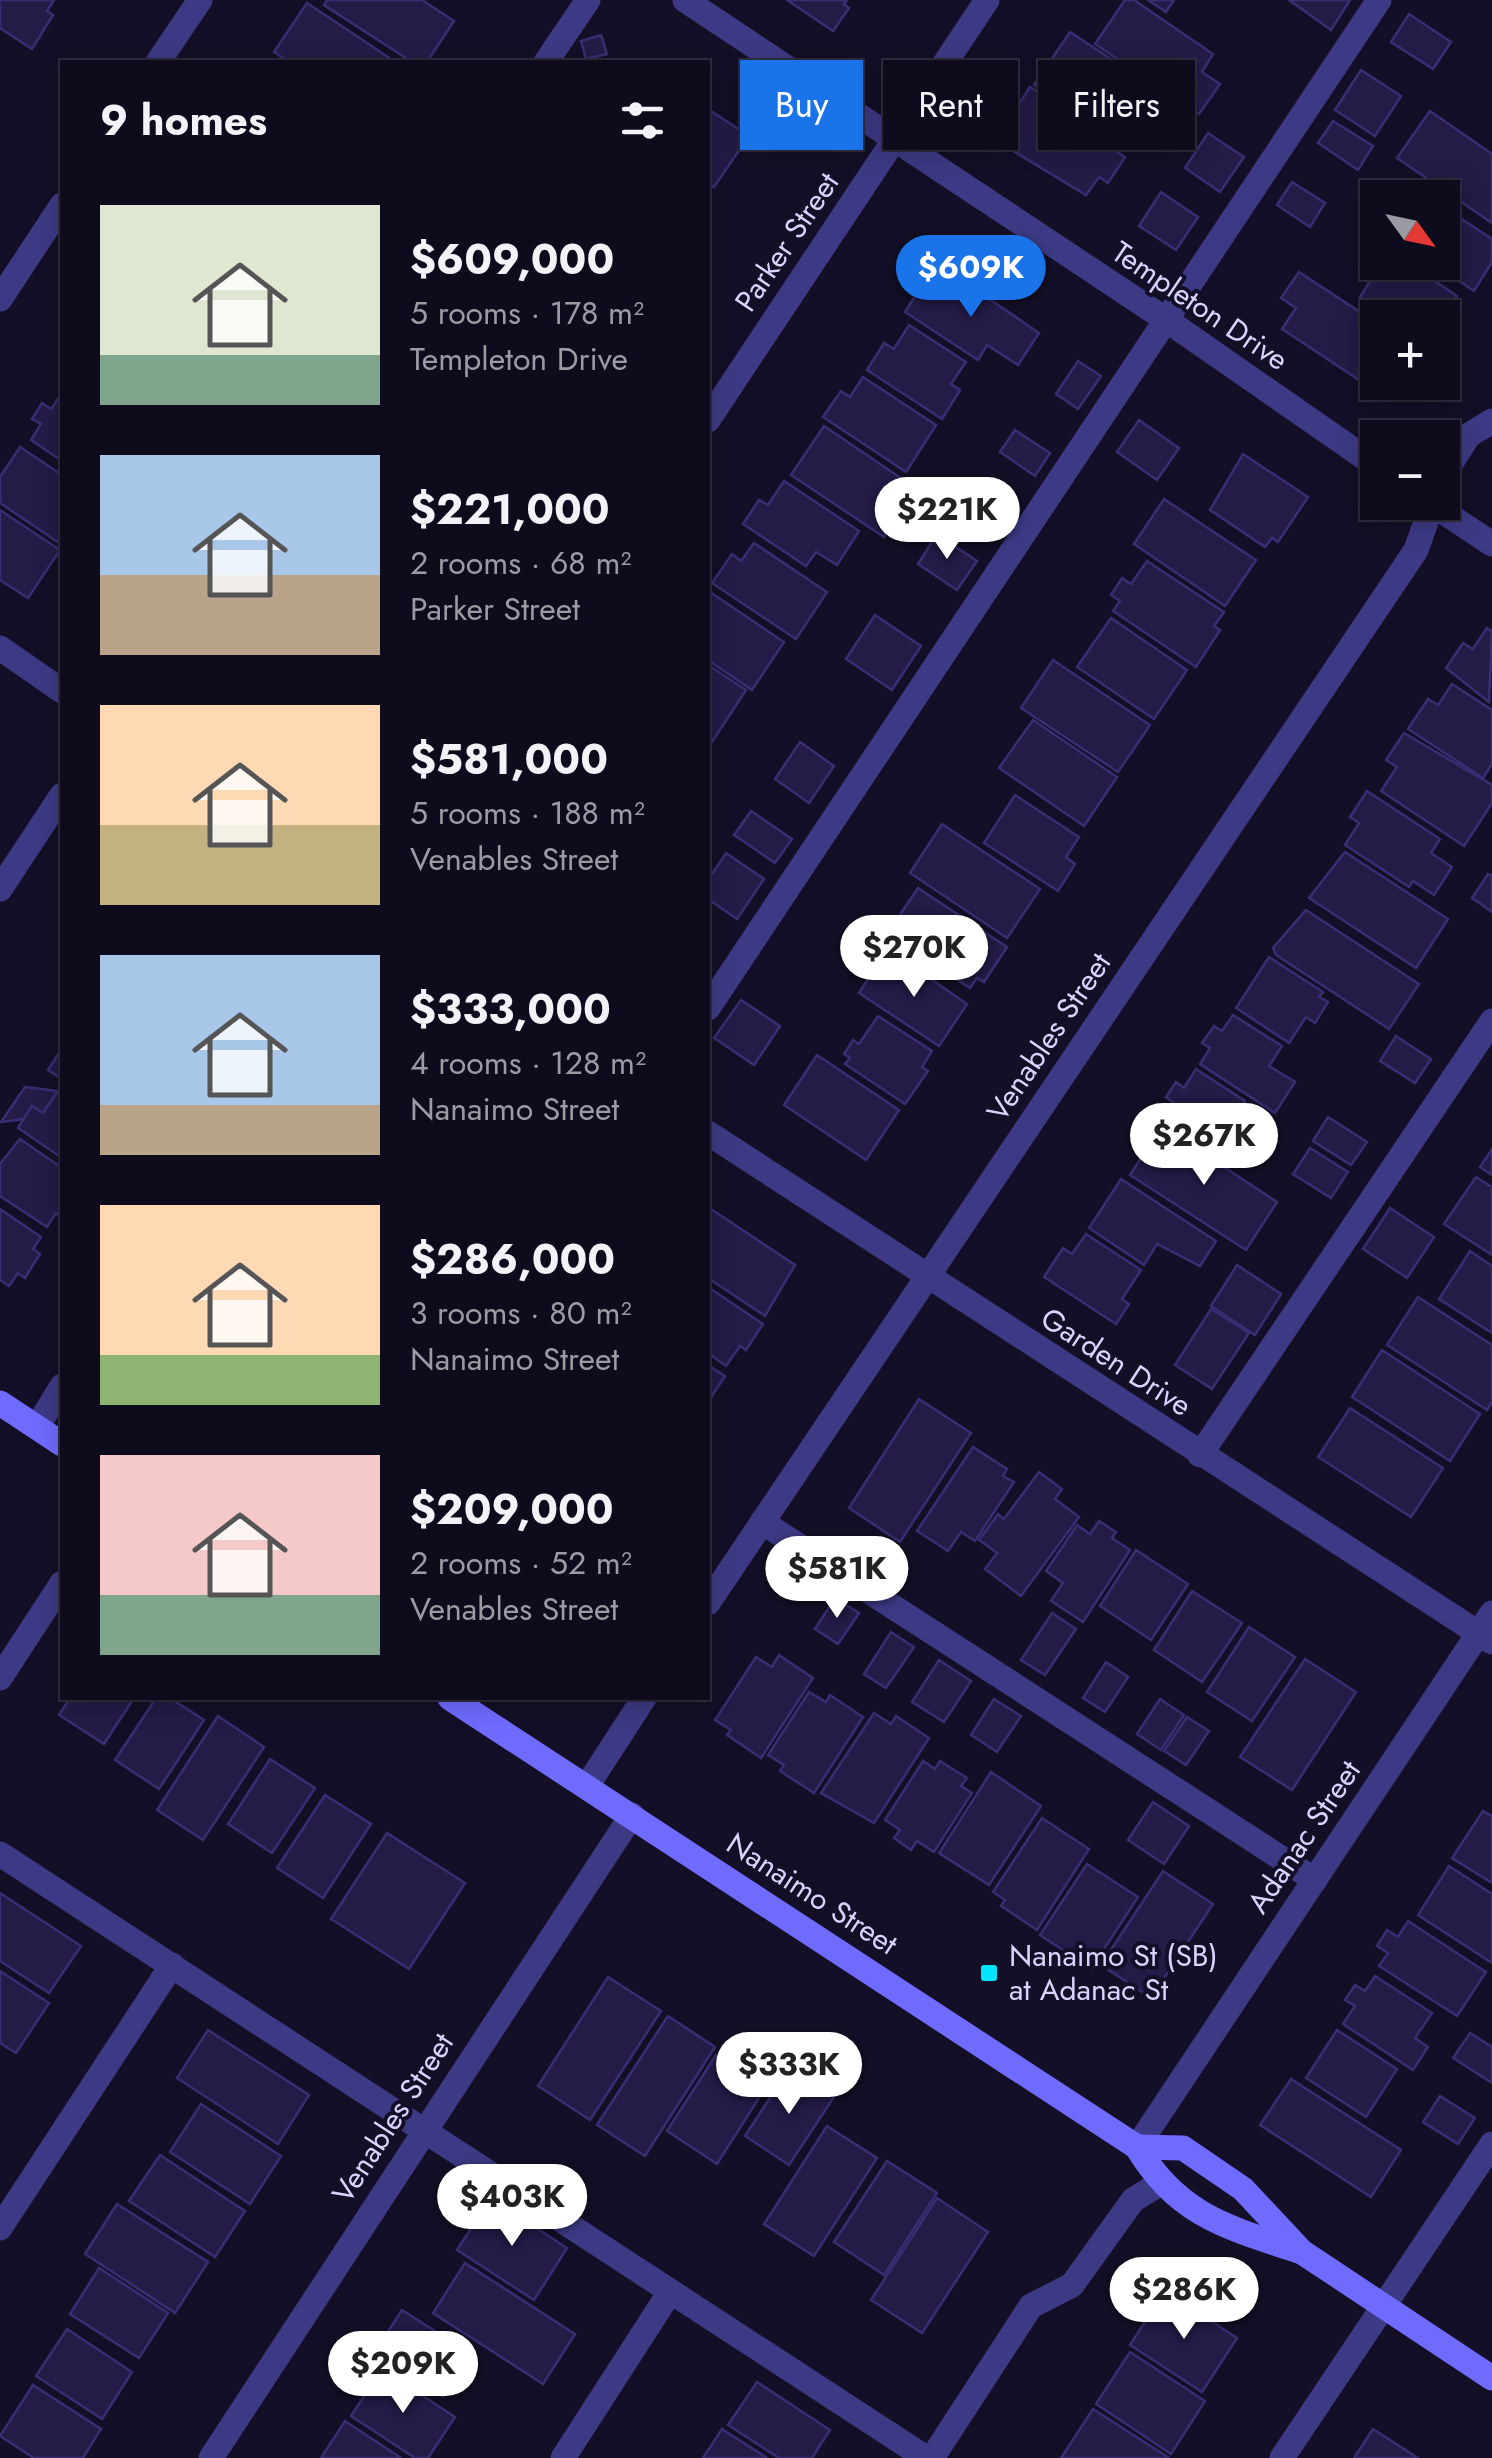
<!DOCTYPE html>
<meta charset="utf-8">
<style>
:root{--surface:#0e0b1c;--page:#1c1929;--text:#f1f3f6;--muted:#9b9ba3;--line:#2e2b3b;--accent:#1a73e8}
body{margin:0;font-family:Jost,sans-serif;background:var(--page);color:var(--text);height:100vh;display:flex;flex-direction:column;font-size:38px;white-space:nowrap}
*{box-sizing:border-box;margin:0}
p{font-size:32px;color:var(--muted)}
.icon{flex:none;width:55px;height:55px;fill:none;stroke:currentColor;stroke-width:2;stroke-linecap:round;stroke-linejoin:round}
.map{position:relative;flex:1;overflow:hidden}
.sheet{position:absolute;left:60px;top:60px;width:650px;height:1640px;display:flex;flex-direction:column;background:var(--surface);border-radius:0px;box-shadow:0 5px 25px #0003,0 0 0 2px var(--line)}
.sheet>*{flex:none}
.banner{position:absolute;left:740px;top:60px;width:600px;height:90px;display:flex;gap:20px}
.needle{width:65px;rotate:123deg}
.fabs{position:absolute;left:1360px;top:180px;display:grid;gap:20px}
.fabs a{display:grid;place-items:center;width:100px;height:100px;border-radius:0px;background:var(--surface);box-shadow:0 5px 25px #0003,0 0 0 2px var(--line);font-size:50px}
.price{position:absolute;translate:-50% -85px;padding:0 22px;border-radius:35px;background:#fff;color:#222;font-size:32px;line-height:65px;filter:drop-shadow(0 2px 5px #0008)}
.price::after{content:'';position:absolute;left:50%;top:60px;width:30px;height:22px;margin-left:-15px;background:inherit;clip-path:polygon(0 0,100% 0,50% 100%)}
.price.active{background:var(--accent);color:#fff}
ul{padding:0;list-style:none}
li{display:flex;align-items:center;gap:30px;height:250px;padding:0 40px}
li span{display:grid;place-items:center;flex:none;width:280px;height:200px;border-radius:0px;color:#555}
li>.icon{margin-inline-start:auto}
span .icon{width:120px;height:120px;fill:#fffc;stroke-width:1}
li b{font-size:42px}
h2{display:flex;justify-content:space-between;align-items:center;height:120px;padding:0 40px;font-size:42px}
.pill{padding:0 35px;border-radius:0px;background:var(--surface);box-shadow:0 5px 25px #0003,0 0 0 2px var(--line);font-size:35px;line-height:90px}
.pill.active{background:var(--accent);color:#fff}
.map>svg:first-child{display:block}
</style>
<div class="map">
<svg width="1492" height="2458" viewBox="0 0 1492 2458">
<rect width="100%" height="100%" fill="#130f26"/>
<g fill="#241b47" stroke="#3b2d73" stroke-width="2.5">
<polygon points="0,0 54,0 47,11 53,15 32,49 0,28"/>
<polygon points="327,0 422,0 454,21 427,62 412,62 324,5"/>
<polygon points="787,0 847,0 844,4 849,8 833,31"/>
<polygon points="1125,0 1134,0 1213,54 1202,72 1220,84 1199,114 1095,44"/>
<polygon points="1148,0 1174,0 1166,12"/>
<polygon points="1289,0 1350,0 1331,30"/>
<polygon points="307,3 391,59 389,62 289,62 274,52"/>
<polygon points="1409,14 1451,42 1433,69 1391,42"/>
<polygon points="1070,32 1158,90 1121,144 1034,85"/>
<polygon points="601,35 607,54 586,59 581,41"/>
<polygon points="1361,70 1401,96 1375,136 1335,110"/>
<polygon points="1030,87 1105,137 1102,142 1125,157 1108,183 1099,177 1086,195 995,140"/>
<polygon points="708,109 749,136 714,187 708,183"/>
<polygon points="1430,111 1492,154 1492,223 1397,158"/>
<polygon points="1333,121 1373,146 1358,170 1318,143"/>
<polygon points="1208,133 1244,157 1220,192 1185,168"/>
<polygon points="1292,182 1325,203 1310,227 1277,205"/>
<polygon points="1161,192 1198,217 1176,250 1139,226"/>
<polygon points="1442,206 1492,239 1492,262 1474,291 1431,262 1442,262"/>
<polygon points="1382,262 1407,262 1457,296 1442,318 1392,318 1360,297"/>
<polygon points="947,270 1039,333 1018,365 987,345 978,360 905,312 924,282 935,290"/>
<polygon points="1299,272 1378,324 1378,379 1371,388 1282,329 1296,308 1281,298"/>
<polygon points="909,325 966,362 951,384 960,390 942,419 867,370 884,343 894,349"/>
<polygon points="1078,361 1101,376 1078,409 1056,394"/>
<polygon points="863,377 936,425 906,472 823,417 841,391 850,397"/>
<polygon points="62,393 62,461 31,440 41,424 32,419 42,403 51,409"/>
<polygon points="1139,420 1179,448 1157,480 1117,452"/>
<polygon points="824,426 917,489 884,537 791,475"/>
<polygon points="1015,430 1050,453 1035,476 1000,452"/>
<polygon points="20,447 62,475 62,545 0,503 0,477"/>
<polygon points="1243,454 1308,497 1278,542 1272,538 1265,547 1210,510"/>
<polygon points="784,481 859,531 837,565 816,552 806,566 743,524 759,500 768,505"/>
<polygon points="1164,499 1256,560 1225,606 1134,544"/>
<polygon points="0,510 60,550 28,598 0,580"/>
<polygon points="937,534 977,561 957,590 918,564"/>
<polygon points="754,543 827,592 796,639 712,583 732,554 741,561"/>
<polygon points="1147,561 1224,612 1214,626 1220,630 1196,667 1113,611 1120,601 1111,595 1122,578 1131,584"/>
<polygon points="710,592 784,642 752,690 708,660"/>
<polygon points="875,615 921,646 892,690 846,659"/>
<polygon points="1111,618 1187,670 1154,719 1077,667"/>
<polygon points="1487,628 1492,631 1489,702 1446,668 1463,643 1473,649"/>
<polygon points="1053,660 1150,725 1118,772 1021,708"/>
<polygon points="708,665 746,690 712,742 708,739"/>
<polygon points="1452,684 1492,710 1492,764 1483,778 1408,729 1428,699 1438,705"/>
<polygon points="1033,720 1117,777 1084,826 999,768"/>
<polygon points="1404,733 1492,785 1492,803 1464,846 1381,791 1397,767 1386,760"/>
<polygon points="800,742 834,766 809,803 775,779"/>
<polygon points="1367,791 1440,839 1431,853 1452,867 1434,895 1413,881 1409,887 1345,845 1359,823 1350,817"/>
<polygon points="1015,795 1079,837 1066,857 1075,864 1058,891 984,843"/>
<polygon points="751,811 792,839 775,863 734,835"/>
<polygon points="942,824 1040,889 1007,938 910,873"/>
<polygon points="1345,852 1448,919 1416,968 1309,898"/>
<polygon points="726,853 764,879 737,919 708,899 708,880"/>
<polygon points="1488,874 1492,876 1492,912 1472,898"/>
<polygon points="918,888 1007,947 984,982 977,978 970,988 887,934"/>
<polygon points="1306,910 1419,984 1389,1029 1276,955 1273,948"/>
<polygon points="1269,957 1323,992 1319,997 1328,1002 1315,1023 1306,1017 1289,1043 1236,1008"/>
<polygon points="905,961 967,1004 939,1046 859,993 878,963 895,974"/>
<polygon points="741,1000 780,1026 754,1065 714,1038"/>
<polygon points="1233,1015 1282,1046 1269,1066 1295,1082 1275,1113 1200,1064 1210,1048 1202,1043 1214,1026 1222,1031"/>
<polygon points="878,1016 932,1051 922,1067 928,1071 905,1104 845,1064 850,1058 844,1054 853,1040 859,1044"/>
<polygon points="1396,1036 1431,1059 1415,1083 1380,1061"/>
<polygon points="62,1048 62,1079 48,1070"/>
<polygon points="817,1055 899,1110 866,1160 784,1105"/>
<polygon points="1196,1069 1245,1101 1236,1116 1251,1125 1242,1139 1235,1135 1221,1156 1163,1118 1174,1103 1166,1097 1176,1082 1184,1088"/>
<polygon points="25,1087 58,1091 43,1113 32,1106 24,1119 1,1122"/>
<polygon points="60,1088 62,1090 62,1158 18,1128 32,1106 43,1113"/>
<polygon points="1328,1117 1367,1142 1351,1165 1313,1141"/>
<polygon points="1162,1126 1277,1202 1246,1250 1130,1175"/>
<polygon points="20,1139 62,1168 62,1218 56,1213 47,1227 0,1196 0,1164"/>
<polygon points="1310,1148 1348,1172 1331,1198 1293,1174"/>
<polygon points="1492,1149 1492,1175 1480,1167"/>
<polygon points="1476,1177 1492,1187 1492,1255 1444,1224"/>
<polygon points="1121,1179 1216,1241 1200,1266 1157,1244 1144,1265 1089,1228"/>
<polygon points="708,1207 795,1265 765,1316 708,1278"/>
<polygon points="1390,1208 1434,1237 1407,1278 1363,1249"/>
<polygon points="0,1209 41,1237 33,1249 40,1254 25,1278 18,1273 9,1286 0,1280"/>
<polygon points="1086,1234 1141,1270 1122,1299 1129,1304 1116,1324 1044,1277 1063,1248 1072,1254"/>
<polygon points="1470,1251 1492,1266 1492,1333 1439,1299"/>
<polygon points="1237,1265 1281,1294 1255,1335 1211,1306"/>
<polygon points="708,1287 763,1324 746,1350 740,1346 726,1366 708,1353"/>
<polygon points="1418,1297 1492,1345 1492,1402 1487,1410 1387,1345"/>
<polygon points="1211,1309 1249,1333 1212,1389 1175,1365"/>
<polygon points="1382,1350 1480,1414 1450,1461 1352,1397"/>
<polygon points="708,1365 725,1376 708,1402"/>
<polygon points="919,1399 971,1433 900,1542 849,1508"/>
<polygon points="1350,1408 1443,1468 1411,1517 1318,1457"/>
<polygon points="973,1447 1007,1469 1003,1476 1014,1482 975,1541 961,1532 948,1551 917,1531"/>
<polygon points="1039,1472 1062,1489 1055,1499 1079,1517 1021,1596 985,1569 997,1553 979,1540 998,1514 1004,1519"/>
<polygon points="1099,1521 1116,1532 1112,1538 1130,1550 1083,1622 1051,1601 1063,1583 1046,1571 1077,1525 1090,1534"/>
<polygon points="1136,1550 1188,1584 1151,1640 1100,1606"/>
<polygon points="1192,1591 1242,1623 1202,1682 1154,1650"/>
<polygon points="835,1598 859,1613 838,1644 815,1629"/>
<polygon points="1052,1613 1076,1629 1045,1675 1021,1660"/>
<polygon points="1249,1627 1295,1657 1252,1721 1207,1692"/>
<polygon points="891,1632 914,1647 886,1688 864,1674"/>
<polygon points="779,1655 813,1678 761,1758 727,1735 731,1730 715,1720 756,1657 772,1667"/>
<polygon points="1305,1659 1356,1692 1292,1790 1240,1757"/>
<polygon points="939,1660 971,1681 944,1722 912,1702"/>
<polygon points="1106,1662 1128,1677 1105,1712 1083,1698"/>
<polygon points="809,1692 826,1702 830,1695 863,1717 814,1793 780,1771 784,1765 768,1755"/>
<polygon points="70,1698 134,1698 104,1744 59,1715"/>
<polygon points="156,1698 170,1698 204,1720 159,1789 115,1760"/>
<polygon points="994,1699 1021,1716 997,1752 971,1735"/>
<polygon points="1160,1699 1184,1715 1161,1750 1137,1734"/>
<polygon points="874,1713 891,1724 896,1716 929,1738 874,1823 821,1793"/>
<polygon points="218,1716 264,1747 203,1840 157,1810"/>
<polygon points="1187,1717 1209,1731 1186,1765 1164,1751"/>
<polygon points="270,1759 315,1788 272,1853 228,1824"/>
<polygon points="923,1761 935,1769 940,1761 967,1778 961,1786 972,1793 934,1852 917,1841 911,1850 894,1838 900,1830 885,1820"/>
<polygon points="991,1772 1041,1806 989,1885 939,1853"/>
<polygon points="325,1795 371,1824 323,1898 277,1868"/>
<polygon points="1153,1802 1189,1826 1164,1864 1128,1840"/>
<polygon points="1483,1811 1492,1816 1492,1883 1452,1858"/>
<polygon points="1042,1818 1089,1849 1037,1930 1001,1906 1005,1900 993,1892"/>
<polygon points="387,1833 465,1883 409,1969 331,1919"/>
<polygon points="1087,1864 1138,1897 1091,1969 1040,1935"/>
<polygon points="1449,1866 1492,1894 1492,1963 1418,1915"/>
<polygon points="1163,1871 1213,1904 1151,1998 1101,1965"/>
<polygon points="0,1893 81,1946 49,1993 0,1961"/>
<polygon points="1408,1921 1486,1972 1457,2016 1379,1966 1388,1953 1377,1946 1387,1930 1398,1937"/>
<polygon points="0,1971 49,2003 16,2053 0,2043"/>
<polygon points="1375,1976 1432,2013 1415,2038 1428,2047 1413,2070 1343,2024 1355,2006 1345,2000 1355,1985 1365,1991"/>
<polygon points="608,1977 661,2011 590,2120 538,2086"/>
<polygon points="668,2016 715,2047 645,2156 597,2125"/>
<polygon points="208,2030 309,2095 278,2144 177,2078"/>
<polygon points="1337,2030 1397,2069 1366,2117 1306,2078"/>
<polygon points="1470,2033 1492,2047 1492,2083 1453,2058"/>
<polygon points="716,2055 766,2087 717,2164 667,2131"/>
<polygon points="789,2069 834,2097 789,2165 745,2136"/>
<polygon points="1291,2079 1401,2150 1371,2197 1260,2125"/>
<polygon points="1440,2096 1475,2118 1458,2144 1423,2122"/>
<polygon points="201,2104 281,2156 250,2204 170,2152"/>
<polygon points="827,2126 877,2158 814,2256 764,2224"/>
<polygon points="160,2155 245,2211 215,2257 129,2201"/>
<polygon points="887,2161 937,2193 884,2275 834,2242"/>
<polygon points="491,2198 567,2248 534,2300 457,2250"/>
<polygon points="937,2198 988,2232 922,2333 871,2300"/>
<polygon points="117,2204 208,2262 175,2313 85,2254"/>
<polygon points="465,2263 575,2334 543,2384 433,2313"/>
<polygon points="99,2268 168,2313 139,2358 70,2314"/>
<polygon points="1165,2291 1237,2338 1202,2392 1130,2345"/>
<polygon points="402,2310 471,2354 443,2397 374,2353"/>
<polygon points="67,2329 132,2372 102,2419 36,2376"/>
<polygon points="1130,2352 1205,2401 1171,2454 1096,2404"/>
<polygon points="382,2369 455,2417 428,2458 415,2458 351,2416"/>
<polygon points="757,2382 830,2430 812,2458 779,2458 728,2425"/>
<polygon points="33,2385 101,2429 83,2458 34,2458 0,2436"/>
<polygon points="1093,2409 1169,2458 1061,2458"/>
<polygon points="345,2421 401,2458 321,2458"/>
<polygon points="722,2429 767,2458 703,2458"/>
<polygon points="1373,2429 1418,2458 1354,2458"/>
</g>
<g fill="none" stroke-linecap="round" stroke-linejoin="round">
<g stroke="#3d3a85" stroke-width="25">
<polyline points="546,62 588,0"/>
<polyline points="0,889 62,795"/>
<polyline points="708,1008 1379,0"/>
<polyline points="1200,1455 1492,1021"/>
<polyline points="762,1522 1315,1880"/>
<polyline points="0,1854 926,2458"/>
<polyline points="0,2228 172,1965"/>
<polyline points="563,2458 670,2292"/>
<polyline points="1282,2458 1492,2144"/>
</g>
<g stroke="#3d3a85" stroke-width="25">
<polyline points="685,0 1165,319 1378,467"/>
<polyline points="158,62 200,0"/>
<polyline points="0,299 62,205"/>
<polyline points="708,420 987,0"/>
<polyline points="1442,477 1469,435 1492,421"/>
<polyline points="1429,502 1492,544"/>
<polyline points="0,648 62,691"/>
<polyline points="708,1133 1492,1642"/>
<polyline points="37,1427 62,1386"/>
<polyline points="708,1603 1416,550 1433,502"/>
<polyline points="0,1678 62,1583"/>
<polyline points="587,1786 644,1698"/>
<polyline points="1137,2147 1492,1613"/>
<polyline points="211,2458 632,1815"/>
<polyline points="932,2458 1031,2306 1072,2285 1133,2200 1159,2184"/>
</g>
<g stroke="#6f6bff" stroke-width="25">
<polyline points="0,1403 62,1444"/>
<path d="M450 1698 1137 2147C1178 2216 1229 2228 1302 2252"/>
<polyline points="1137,2147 1183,2148 1243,2189 1302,2252 1492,2378"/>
</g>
</g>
<rect fill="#00e5ff" stroke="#130f26" stroke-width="4" x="979" y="1963" width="20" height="20" rx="5"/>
<g text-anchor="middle" stroke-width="8" stroke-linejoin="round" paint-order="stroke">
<g font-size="30" fill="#d9d4ff" stroke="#130f26">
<text transform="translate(787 242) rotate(-56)" y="10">Parker Street</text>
<text transform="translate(1200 306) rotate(34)" y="10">Templeton Drive</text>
<text transform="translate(1049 1037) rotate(-56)" y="10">Venables Street</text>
<text transform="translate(1116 1362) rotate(33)" y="10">Garden Drive</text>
<text transform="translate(1304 1837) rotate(-56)" y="10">Adanac Street</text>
<text transform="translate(812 1894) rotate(33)" y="10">Nanaimo Street</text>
<text transform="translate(393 2118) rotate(-57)" y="10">Venables Street</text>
</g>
<g font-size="30" fill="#d9d4ff" stroke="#130f26" text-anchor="start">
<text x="1009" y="1966">Nanaimo St (SB)<tspan x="1009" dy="34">at Adanac St</tspan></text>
</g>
</g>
</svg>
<div class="fabs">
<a><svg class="needle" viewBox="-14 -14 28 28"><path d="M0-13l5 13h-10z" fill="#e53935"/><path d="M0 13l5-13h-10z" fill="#9b9ba3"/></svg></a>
<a>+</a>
<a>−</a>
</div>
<b class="price active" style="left:971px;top:320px">$609K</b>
<b class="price" style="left:947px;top:562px">$221K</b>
<b class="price" style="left:914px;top:1000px">$270K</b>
<b class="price" style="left:1204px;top:1188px">$267K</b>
<b class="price" style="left:837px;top:1621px">$581K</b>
<b class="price" style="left:789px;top:2117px">$333K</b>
<b class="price" style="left:512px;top:2249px">$403K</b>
<b class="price" style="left:1184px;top:2342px">$286K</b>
<b class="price" style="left:403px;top:2416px">$209K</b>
<div class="banner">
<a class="pill active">Buy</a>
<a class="pill">Rent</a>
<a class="pill">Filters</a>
</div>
<section class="sheet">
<h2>9 homes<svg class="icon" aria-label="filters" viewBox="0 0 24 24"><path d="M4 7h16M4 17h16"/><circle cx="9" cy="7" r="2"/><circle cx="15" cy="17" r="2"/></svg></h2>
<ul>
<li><span style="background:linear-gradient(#dfe7d0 75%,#7fa58c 0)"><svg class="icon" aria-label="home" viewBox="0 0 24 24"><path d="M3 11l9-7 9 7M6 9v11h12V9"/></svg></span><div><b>$609,000</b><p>5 rooms · 178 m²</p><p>Templeton Drive</p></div></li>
<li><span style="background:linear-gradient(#a9c7e8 60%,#b9a48a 0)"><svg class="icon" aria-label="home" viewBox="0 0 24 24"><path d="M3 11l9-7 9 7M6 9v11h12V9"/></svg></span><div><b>$221,000</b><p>2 rooms · 68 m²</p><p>Parker Street</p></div></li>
<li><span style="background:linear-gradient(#ffd9b3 60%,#c2b280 0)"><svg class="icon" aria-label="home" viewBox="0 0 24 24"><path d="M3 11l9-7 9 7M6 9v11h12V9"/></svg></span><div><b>$581,000</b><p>5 rooms · 188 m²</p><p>Venables Street</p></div></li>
<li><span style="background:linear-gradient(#a9c7e8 75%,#b9a48a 0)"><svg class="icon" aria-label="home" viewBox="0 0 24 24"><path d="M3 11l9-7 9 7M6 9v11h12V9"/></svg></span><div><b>$333,000</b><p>4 rooms · 128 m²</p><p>Nanaimo Street</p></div></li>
<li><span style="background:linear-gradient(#ffd9b3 75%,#8fb573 0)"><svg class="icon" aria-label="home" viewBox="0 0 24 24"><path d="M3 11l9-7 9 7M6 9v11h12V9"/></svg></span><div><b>$286,000</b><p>3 rooms · 80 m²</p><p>Nanaimo Street</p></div></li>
<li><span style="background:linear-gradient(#f6c9c9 70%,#7fa58c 0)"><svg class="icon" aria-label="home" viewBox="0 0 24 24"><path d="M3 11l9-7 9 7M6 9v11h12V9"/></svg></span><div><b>$209,000</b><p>2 rooms · 52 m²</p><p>Venables Street</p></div></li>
</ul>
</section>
</div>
